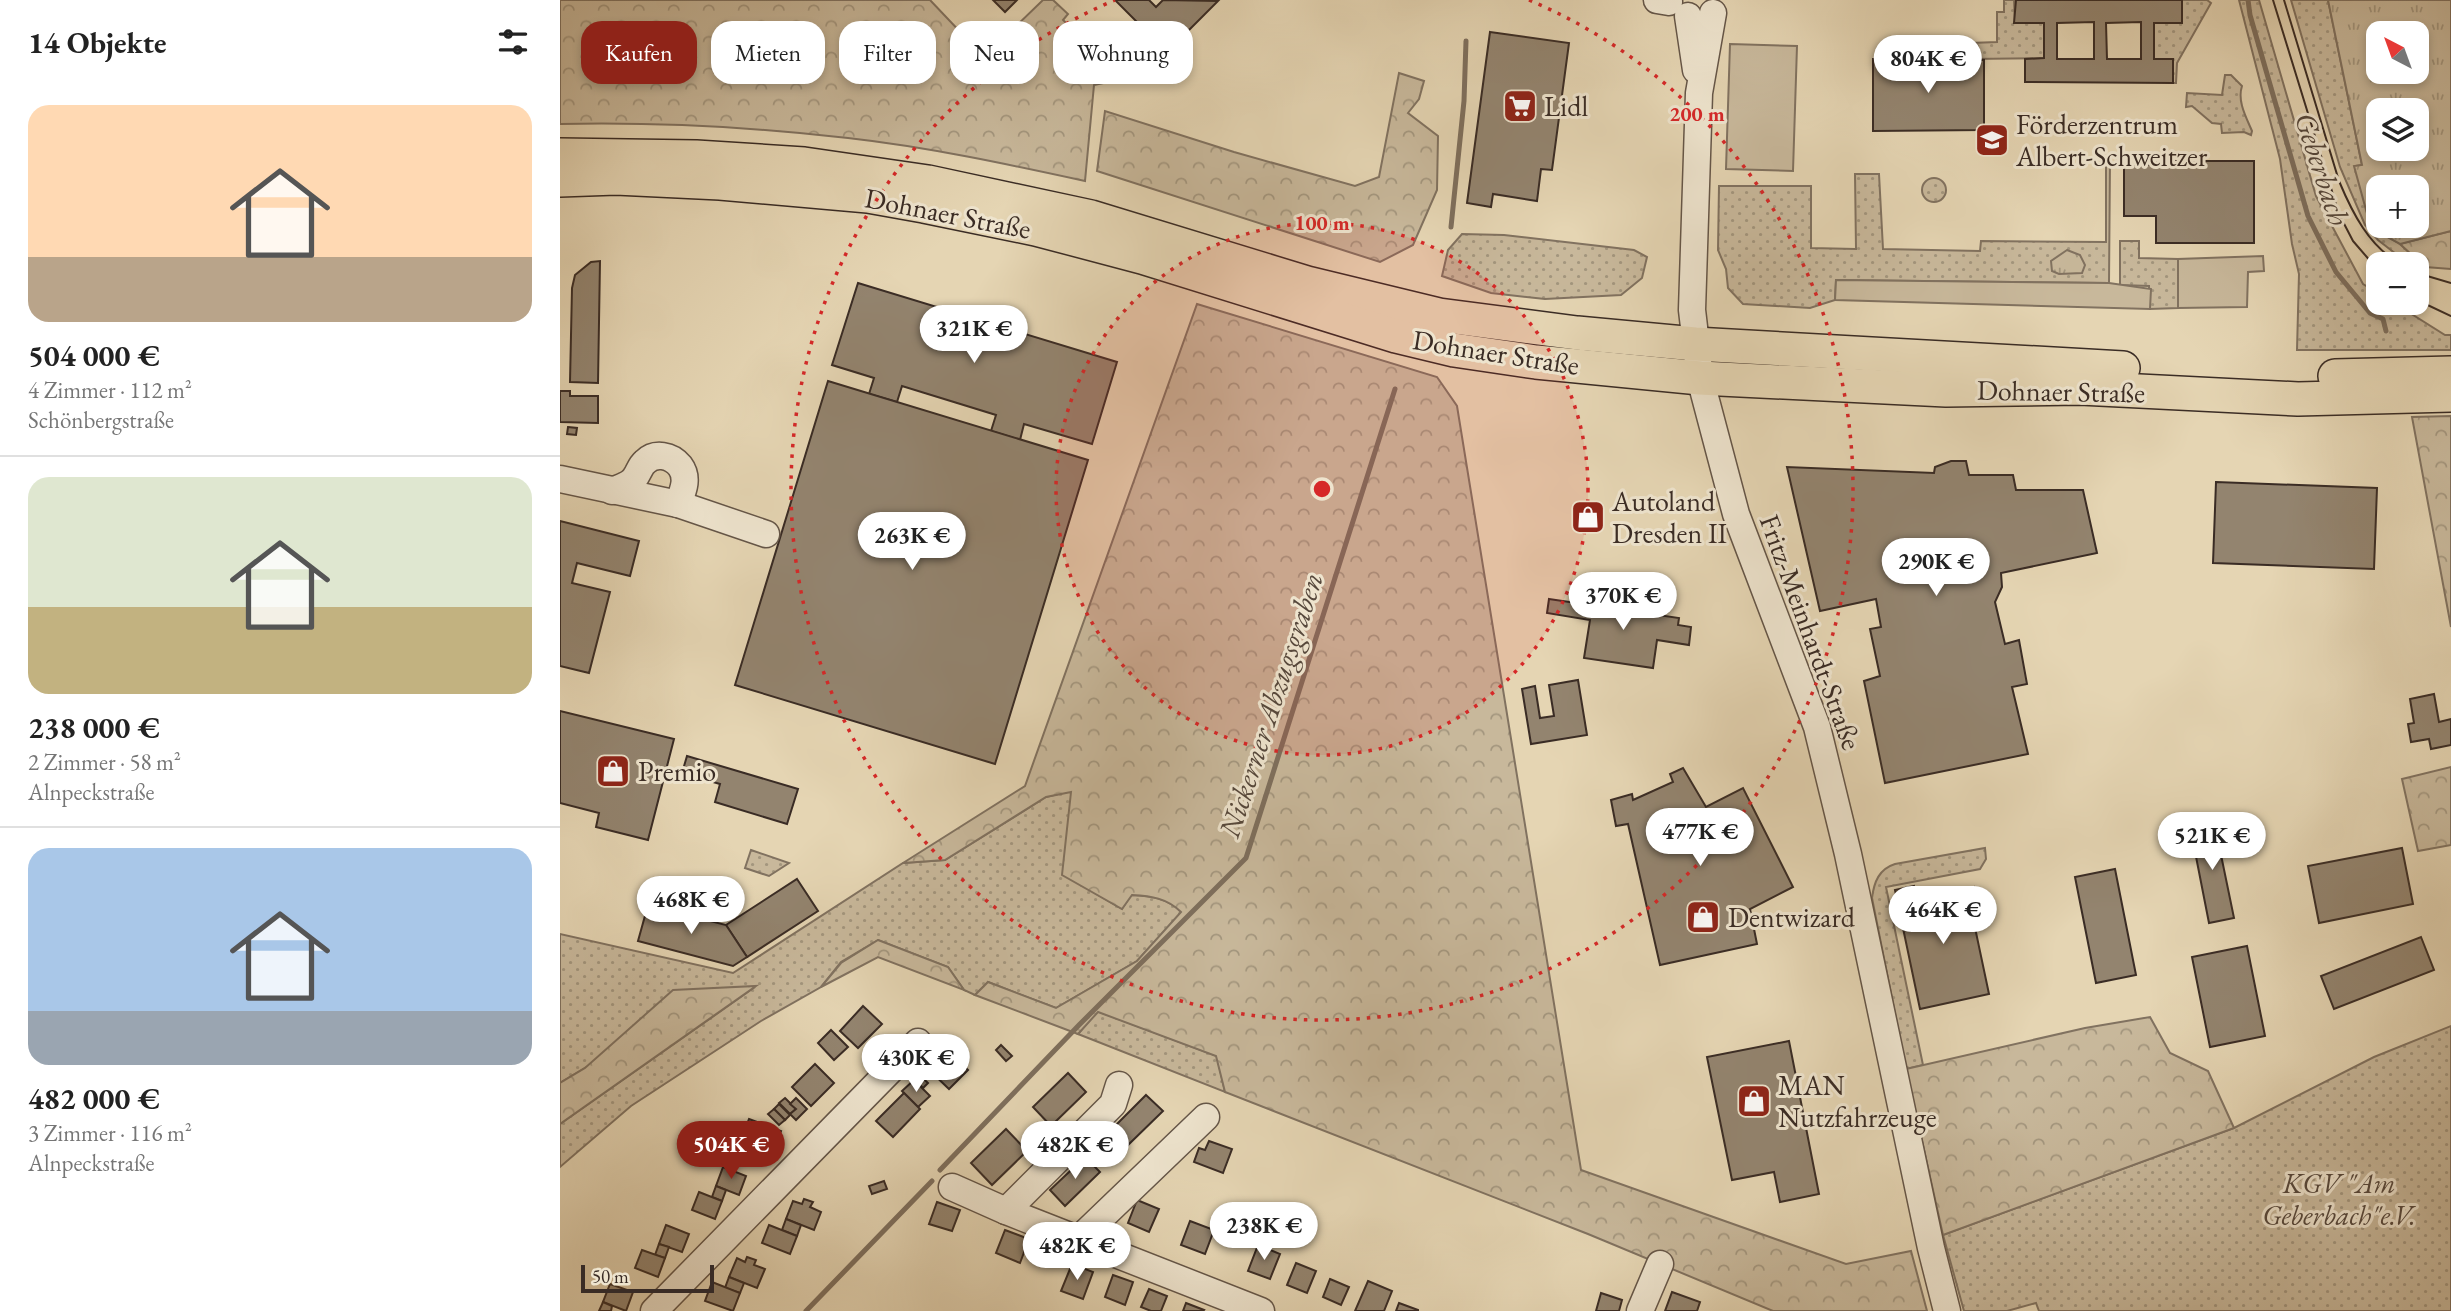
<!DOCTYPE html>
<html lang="de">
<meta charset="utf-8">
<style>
:root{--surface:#fff;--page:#f6f6f6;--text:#222;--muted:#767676;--line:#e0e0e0;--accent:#8f2418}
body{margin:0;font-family:"EB Garamond",serif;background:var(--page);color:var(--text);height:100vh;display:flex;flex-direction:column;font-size:26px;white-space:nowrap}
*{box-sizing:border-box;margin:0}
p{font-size:23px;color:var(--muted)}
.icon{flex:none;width:38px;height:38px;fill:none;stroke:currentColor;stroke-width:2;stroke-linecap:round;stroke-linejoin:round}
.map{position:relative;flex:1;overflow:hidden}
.details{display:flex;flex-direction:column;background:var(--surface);width:560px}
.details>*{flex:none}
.banner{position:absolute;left:21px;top:21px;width:665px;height:63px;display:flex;gap:14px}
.needle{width:46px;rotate:319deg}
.tools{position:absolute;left:1806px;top:21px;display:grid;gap:14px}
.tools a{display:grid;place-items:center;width:63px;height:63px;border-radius:14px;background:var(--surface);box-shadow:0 4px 10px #0003;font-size:35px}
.scale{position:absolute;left:21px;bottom:18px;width:133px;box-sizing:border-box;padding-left:7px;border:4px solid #3a2c25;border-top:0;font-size:19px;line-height:24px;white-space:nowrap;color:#3a2c25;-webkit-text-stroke:5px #eee4ce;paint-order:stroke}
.price{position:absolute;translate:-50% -60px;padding:0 16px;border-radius:24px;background:#fff;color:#222;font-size:23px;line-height:46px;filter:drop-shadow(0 2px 4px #0008)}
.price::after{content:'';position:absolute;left:50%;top:42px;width:21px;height:16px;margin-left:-10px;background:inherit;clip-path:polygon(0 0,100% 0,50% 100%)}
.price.current{background:var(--accent);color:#fff}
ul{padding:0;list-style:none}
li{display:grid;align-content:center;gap:14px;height:371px;padding:0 28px}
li+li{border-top:2px solid var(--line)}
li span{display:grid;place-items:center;height:217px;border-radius:21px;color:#555}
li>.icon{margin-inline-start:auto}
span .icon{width:126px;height:126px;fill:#fffc;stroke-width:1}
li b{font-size:30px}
h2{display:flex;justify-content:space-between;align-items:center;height:84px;padding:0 28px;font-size:30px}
.pill{padding:0 24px;border-radius:21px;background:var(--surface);box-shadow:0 4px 10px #0003;font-size:24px;line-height:63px}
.pill.current{background:var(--accent);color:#fff}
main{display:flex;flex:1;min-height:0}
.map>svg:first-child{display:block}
</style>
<main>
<section class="details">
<h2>14 Objekte<svg class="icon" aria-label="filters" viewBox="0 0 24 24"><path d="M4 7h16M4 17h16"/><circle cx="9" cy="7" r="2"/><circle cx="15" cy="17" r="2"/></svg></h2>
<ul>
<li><span style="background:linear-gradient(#ffd9b3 70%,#b9a48a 0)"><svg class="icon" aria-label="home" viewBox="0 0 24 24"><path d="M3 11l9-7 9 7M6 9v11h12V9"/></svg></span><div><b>504 000 €</b><p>4 Zimmer · 112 m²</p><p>Schönbergstraße</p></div></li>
<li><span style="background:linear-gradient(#dfe7d0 60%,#c2b280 0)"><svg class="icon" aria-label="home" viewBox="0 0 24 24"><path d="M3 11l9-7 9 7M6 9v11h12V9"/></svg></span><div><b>238 000 €</b><p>2 Zimmer · 58 m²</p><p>Alnpeckstraße</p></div></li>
<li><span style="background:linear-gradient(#a9c7e8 75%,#9aa5b1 0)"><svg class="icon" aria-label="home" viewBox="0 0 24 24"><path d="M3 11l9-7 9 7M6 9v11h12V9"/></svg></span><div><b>482 000 €</b><p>3 Zimmer · 116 m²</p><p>Alnpeckstraße</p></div></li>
</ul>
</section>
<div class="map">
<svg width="1891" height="1311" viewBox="0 0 1891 1311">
<defs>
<pattern id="grass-dots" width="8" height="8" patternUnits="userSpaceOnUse" patternTransform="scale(1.75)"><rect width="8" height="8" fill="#c8b89b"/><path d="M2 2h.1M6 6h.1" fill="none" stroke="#a3967e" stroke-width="1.8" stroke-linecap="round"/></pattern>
<pattern id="forest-crowns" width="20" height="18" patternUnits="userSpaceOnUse" patternTransform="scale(1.75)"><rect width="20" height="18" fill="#c8b89b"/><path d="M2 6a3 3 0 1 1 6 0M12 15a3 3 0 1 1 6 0" fill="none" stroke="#a3967e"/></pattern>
<pattern id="park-tufts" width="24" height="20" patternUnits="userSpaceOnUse" patternTransform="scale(1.75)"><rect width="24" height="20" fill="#c8b89b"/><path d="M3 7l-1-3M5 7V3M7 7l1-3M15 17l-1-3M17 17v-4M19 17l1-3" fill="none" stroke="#a3967e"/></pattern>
</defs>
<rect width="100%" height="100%" fill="#e5d5b3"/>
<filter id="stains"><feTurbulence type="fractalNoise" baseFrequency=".00286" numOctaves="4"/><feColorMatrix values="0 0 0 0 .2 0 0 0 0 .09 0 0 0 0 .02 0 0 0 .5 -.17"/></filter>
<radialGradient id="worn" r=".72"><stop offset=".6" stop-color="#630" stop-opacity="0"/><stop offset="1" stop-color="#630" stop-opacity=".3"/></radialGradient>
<g fill="url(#grass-dots)" stroke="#817260" stroke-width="2">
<polygon points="1444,0 1454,0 1455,23 1484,23 1484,58 1411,59 1411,43 1437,42 1437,12 1444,12"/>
<polygon points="1622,0 1647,0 1651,3 1617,63 1616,83 1613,83 1594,59 1594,23"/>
<polygon points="1679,0 1699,0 1756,196 1803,284 1818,293 1818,303 1834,303 1885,335 1891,335 1891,350 1737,350 1739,274 1732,244 1720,159"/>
<polygon points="1731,0 1768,0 1802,165 1795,166 1811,227 1840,244 1865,267 1845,261 1818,240 1805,225 1780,167"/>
<path d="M1665 75H1671L1682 86C1677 101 1686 117 1692 131L1691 135 1684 132 1662 133 1661 124 1652 123 1632 106 1626 107 1627 93 1662 95Z"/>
<polygon points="1546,159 1550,160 1549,283 1276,280 1275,300 1250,308 1183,304 1168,288 1166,269 1158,250 1159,186 1251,186 1251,248 1296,249 1295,174 1319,174 1323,249 1420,251 1421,241 1546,242"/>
<circle cx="1374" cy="190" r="12"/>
<polygon points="902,234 944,235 1074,250 1087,257 1082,278 1061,295 985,299 931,293 882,276 888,250"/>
<polygon points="1560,241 1579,241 1579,258 1618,259 1618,308 1590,309 1589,286 1560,285"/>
<path d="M511 791 535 893 562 909 571 895C591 896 606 898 622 912L577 961 496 1008 428 982 415 995 404 990 388 967 318 940 281 962 261 987 201 1021 71 1106 0 1167V1124L195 987 25 1068 0 1083V934L173 973 343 863 385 860 486 797Z"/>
<path d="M1425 848 1426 859 1420 869 1326 887 1363 1065 1346 1069 1312 898C1314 882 1319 869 1335 864Z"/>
<polygon points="191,850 229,863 209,876 185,868"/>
<polygon points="537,1011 657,1056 665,1092 518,1034"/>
<polygon points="1891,1026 1891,1311 1479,1311 1476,1303 1447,1311 1404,1311 1383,1235 1674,1128 1814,1057"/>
</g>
<g fill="url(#forest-crowns)" stroke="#817260" stroke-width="2">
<path d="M0 0H370L424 57 483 0H493L508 14 503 20 563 79 534 85 525 181C447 164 368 147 288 138 192 127 96 122 0 124Z"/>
<polygon points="839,73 864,81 859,99 848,113 878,136 877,190 853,245 820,262 537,171 545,111 674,152 795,186 819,177"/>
<polygon points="1891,231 1891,269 1865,267 1840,244"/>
<path d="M637 304 877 377 897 406 1021 1170 1286 1264 1351 1251 1367 1311H1213L1028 1234 665 1092 656 1056 538 1012 518 1034 415 995 428 982 496 1008 577 961 621 912C607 898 591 896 572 895L562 909 502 875 511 792 486 797 385 860 343 863 465 786Z"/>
<polygon points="1891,416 1891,627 1852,417"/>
<polygon points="1891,767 1891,845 1858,851 1842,779"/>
<polygon points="318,940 388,967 404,990 318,957 261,987 281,963"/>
<polygon points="196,986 0,1124 0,1083 25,1068 113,990"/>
<polygon points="1590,1017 1610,1053 1648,1071 1674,1128 1383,1235 1346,1069 1525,1028"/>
</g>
<g fill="url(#park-tufts)" stroke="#817260" stroke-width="2" fill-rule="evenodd">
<path d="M1768 0H1891V231L1840 244 1811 228 1794 166 1802 165ZM1818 33H1857V72H1818ZM1818 110H1857V149H1818ZM1818 187H1857V226H1818Z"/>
<polygon points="1507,250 1520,255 1525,265 1522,273 1499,274 1492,271 1491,261"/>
</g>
<g fill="#c8b89b" stroke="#817260" stroke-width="2">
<polygon points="1170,44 1237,46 1233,171 1166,169"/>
<polygon points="1703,256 1704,271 1688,272 1687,307 1618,308 1618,259"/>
<polygon points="1276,280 1549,283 1591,289 1590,309 1275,300"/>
</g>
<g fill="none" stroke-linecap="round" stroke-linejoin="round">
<g stroke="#7e6f5d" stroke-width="5">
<polyline points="1688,0 1690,15 1748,216 1776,272 1810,313 1823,319 1826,331"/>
<polyline points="891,227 904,101 906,41"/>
<polyline points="380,1170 519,1025 686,858 835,389"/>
<polyline points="246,1311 372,1181"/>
</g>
</g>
<g fill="#93846f" stroke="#3a2c25" stroke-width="2" fill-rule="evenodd">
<polygon points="433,0 457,0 445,12"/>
<polygon points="555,0 589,0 596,7 603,0 658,1 607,52"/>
<path d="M1456 0H1622V23H1594V59H1613V83L1465 82V59L1484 58V23H1454ZM1534 22V59H1497V23ZM1581 22V59H1547L1546 23Z"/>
<polygon points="930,32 1009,43 992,170 981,169 977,201 933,194 931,207 907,203"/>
<polygon points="1313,59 1424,60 1424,130 1313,131"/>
<polygon points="1597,161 1694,161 1694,243 1596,243 1596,216 1564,216 1564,165 1597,165"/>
<polygon points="40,261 38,383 10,382 12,288 15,275 31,262"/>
<polygon points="298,283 557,362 532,444 464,424 460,440 431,431 436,415 342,386 337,402 309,394 314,378 272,365"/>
<polygon points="268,381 528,460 435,764 175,685"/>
<polygon points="0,391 10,391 10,396 38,396 38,423 0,422"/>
<polygon points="8,427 17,428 16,435 7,434"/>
<polygon points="1391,461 1406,461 1409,475 1453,475 1456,490 1523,490 1537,553 1441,573 1442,587 1435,602 1445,644 1459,640 1467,684 1452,687 1468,754 1325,783 1304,681 1320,676 1310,629 1321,627 1316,599 1260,611 1227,467 1374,473 1375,467"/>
<polygon points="1656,482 1817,488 1814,569 1653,563"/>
<polygon points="0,521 79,541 70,576 17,563 12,583 50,592 29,673 0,666"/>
<polygon points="989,599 1119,618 1118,625 1131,627 1129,645 1097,640 1093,668 1024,658 1030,620 987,613"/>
<polygon points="1018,680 1027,735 971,744 962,689 975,686 980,718 994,716 989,685"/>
<polygon points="1874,694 1879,722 1891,719 1891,745 1871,749 1869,739 1851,742 1848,724 1854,723 1850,699"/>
<polygon points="0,711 114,739 88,840 36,827 39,813 0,803"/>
<polygon points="127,756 238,789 227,824 155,802 160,784 122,773"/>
<polygon points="1123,768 1146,807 1183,788 1233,887 1190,909 1197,944 1100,965 1068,824 1056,826 1051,800 1072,794 1073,800 1113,782 1110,774"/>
<polygon points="1654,821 1674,918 1649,923 1630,826"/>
<polygon points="1842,848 1853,904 1759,923 1748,866"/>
<polygon points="1555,869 1576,975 1536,983 1515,877"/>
<polygon points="237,879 258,911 187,957 166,925"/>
<polygon points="1354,886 1357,899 1414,887 1421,921 1414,923 1429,994 1360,1009 1335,890"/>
<polygon points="88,905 166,925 187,957 173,966 78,941"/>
<polygon points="1861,937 1874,970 1774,1009 1761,976"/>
<polygon points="1687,946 1705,1036 1650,1047 1632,957"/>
<polygon points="303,1006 322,1024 298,1048 280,1031"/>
<polygon points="271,1030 288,1047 274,1060 258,1043"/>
<polygon points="1229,1041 1259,1194 1220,1202 1214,1172 1172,1180 1147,1057"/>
<polygon points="441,1045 452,1056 446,1061 436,1050"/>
<polygon points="384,1047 408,1070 389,1089 365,1066"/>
<polygon points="255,1064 274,1083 251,1106 232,1087"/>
<polygon points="355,1071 368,1083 363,1088 350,1076"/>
<polygon points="508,1073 526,1092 491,1126 473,1107"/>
<polygon points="354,1080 370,1096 358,1107 342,1091"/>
<polygon points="344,1093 360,1109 333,1137 316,1121"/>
<polygon points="586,1095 603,1111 567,1146 551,1130"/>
<polygon points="225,1098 236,1109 230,1114 219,1103"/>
<polygon points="236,1098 247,1109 236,1120 230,1114 236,1109 230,1104"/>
<polygon points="219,1104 230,1115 225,1120 214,1109"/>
<polygon points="214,1109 225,1120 219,1125 208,1114"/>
<polygon points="189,1119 221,1131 213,1151 181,1140"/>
<polygon points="446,1129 467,1151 432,1185 411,1163"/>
<polygon points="649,1141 672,1149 663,1173 634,1162 639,1148 645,1150"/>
<polygon points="525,1157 540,1172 505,1206 490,1190"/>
<polygon points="163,1167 186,1176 179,1195 156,1186"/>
<polygon points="324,1181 327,1189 312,1194 309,1186"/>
<polygon points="156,1186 166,1190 162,1201 152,1197"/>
<polygon points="139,1192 162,1201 155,1219 132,1210"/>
<polygon points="244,1199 253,1202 250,1207 261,1212 254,1230 226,1219 233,1201 242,1204"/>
<polygon points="577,1200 599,1209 589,1232 568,1223"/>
<polygon points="377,1202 400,1210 392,1231 369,1224"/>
<polygon points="226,1219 241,1225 237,1236 222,1230"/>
<polygon points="630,1221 654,1230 645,1254 621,1245"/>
<polygon points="106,1225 129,1234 122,1252 99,1244"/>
<polygon points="209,1225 237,1236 230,1254 202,1243"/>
<polygon points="445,1230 469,1239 460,1263 436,1253"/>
<polygon points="99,1244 109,1247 105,1258 95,1255"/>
<polygon points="698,1245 720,1254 710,1279 688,1271"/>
<polygon points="82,1250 105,1258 98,1277 75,1268"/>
<polygon points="187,1257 196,1260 194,1265 205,1269 197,1288 169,1277 177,1258 185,1262"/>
<polygon points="736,1263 756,1271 747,1293 727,1285"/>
<polygon points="512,1264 533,1272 523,1299 501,1291"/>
<polygon points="553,1275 573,1282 565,1305 545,1297"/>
<polygon points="169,1277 184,1283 180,1293 165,1288"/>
<polygon points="770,1279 789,1287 781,1305 763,1297"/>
<polygon points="808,1281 832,1291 824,1311 795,1311"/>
<polygon points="152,1282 180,1293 173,1311 145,1301"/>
<polygon points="50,1284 73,1292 66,1311 43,1302"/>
<polygon points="589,1289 607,1296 601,1311 591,1311 581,1307"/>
<polygon points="1112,1292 1140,1302 1137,1311 1105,1311"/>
<polygon points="1041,1293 1062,1300 1059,1311 1036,1311"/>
<polygon points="43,1302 52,1306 51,1311 39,1311"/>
<polygon points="626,1303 644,1310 643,1311 623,1311"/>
<polygon points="839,1303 858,1310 858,1311 836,1311"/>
</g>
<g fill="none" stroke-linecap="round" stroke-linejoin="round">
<g stroke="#655648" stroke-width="29">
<g id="minor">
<polyline points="1097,0 1109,2"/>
<polyline points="1153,13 1139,93 1132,310 1140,378 1176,514 1257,727 1288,854 1371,1248 1387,1311"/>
<polyline points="1128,16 1136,70"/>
<polyline points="0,479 118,504 206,534"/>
<path d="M52 491C58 488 67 486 72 481 78 476 79 467 85 462 95 452 111 455 120 466 129 478 123 491 118 504"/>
<polyline points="392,1187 446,1211 701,1311"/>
<polyline points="446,1211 553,1104 559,1085"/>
<polyline points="519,1239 646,1117"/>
<polyline points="94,1311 358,1042"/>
<polyline points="1080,1311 1100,1264"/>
</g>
</g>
<g stroke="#3a2c25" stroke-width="36">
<g id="major">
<polyline points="0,155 136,157 244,164 368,182 531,217 747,283 879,315 1017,333 1135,344 1563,368"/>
<polyline points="0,180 56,178 160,183 308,196 364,206 476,229 582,257 836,336 894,350 976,362 1140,378 1386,390 1520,388 1738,399 1891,395"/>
<polyline points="1775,376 1891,373"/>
</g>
</g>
<use href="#minor" stroke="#eee4ce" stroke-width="26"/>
<use href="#major" stroke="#e5d5b3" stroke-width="33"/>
<g stroke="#3a2c25" stroke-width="2">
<polyline points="1713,0 1779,214 1793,241 1818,270"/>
<path d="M1724 0 1779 181C1792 212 1809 247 1841 264"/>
<polyline points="1857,273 1891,283"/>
<polyline points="1857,300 1891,316"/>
</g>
</g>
<circle cx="762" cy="489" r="266" fill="#d62828" fill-opacity=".12"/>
<g fill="none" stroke="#d62828" stroke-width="3.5" stroke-dasharray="3.5 7">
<circle cx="762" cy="489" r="266"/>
<path d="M969 0A531 531 0 1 1 555 0"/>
</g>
<defs>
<g id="supermarket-square" transform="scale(1.75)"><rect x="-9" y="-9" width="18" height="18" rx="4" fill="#8f2418" stroke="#eee4ce"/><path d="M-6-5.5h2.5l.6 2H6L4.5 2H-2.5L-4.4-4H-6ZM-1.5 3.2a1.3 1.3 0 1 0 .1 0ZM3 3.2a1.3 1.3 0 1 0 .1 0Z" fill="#fff"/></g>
<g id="school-square" transform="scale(1.75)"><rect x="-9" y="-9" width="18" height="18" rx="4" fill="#8f2418" stroke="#eee4ce"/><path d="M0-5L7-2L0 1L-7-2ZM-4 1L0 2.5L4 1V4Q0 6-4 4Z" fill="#fff"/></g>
<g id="shop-square" transform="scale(1.75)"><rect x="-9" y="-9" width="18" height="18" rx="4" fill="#8f2418" stroke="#eee4ce"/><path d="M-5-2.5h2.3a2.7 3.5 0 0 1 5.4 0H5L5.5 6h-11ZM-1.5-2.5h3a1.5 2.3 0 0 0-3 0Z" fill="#fff"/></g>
</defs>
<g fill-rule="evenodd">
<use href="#supermarket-square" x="960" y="106"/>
<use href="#school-square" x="1432" y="140"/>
<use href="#shop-square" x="1028" y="517"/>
<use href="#shop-square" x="53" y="771"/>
<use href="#shop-square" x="1143" y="917"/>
<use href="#shop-square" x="1194" y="1101"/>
</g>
<g text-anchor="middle" stroke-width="6" stroke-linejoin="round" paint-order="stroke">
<g font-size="28" fill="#3a2c25" stroke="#eee4ce" text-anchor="start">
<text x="984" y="116">Lidl</text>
<text x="1456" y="134">Förderzentrum<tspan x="1456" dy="32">Albert-Schweitzer</tspan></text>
<text x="1052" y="511">Autoland<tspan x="1052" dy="32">Dresden II</tspan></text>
<text x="78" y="781">Premio</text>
<text x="1168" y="927">Dentwizard</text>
<text x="1218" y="1095">MAN<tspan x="1218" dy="32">Nutzfahrzeuge</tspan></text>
</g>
<g font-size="28" fill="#3a2c25" stroke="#eee4ce">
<text transform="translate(388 213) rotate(11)" y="10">Dohnaer Straße</text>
<text transform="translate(936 352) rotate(9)" y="10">Dohnaer Straße</text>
<text transform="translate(1501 391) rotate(1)" y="10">Dohnaer Straße</text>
<text transform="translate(1251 632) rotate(70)" y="10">Fritz-Meinhardt-Straße</text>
</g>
<g font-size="28" font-style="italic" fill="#56483d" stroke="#eee4ce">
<text x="1779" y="1193">KGV "Am<tspan x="1779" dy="32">Geberbach"e.V.</tspan></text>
</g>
<g font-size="30" font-style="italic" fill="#56483c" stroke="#eee4ce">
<text transform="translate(1762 169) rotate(72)" y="10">Geberbach</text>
<text transform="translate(711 705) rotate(-72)" y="10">Nickerner Abzugsgraben</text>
</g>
</g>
<circle cx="762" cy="489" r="10" fill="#d62828" stroke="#eee4ce" stroke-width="3.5"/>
<g font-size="21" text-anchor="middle" font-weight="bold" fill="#d62828" stroke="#eee4ce" stroke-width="6" stroke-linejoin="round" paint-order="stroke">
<text x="1137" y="121">200 m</text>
<text x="762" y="230">100 m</text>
</g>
<rect width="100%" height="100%" filter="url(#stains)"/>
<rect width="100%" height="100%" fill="url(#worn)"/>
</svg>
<div class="tools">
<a><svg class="needle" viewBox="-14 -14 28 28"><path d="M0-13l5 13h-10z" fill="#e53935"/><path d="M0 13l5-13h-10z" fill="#767676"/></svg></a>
<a><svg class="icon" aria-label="layers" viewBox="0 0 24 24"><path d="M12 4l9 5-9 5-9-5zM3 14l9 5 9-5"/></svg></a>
<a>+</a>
<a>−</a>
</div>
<div class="scale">50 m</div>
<b class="price" style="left:1368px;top:95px">804K €</b>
<b class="price" style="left:414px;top:365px">321K €</b>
<b class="price" style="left:352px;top:572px">263K €</b>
<b class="price" style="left:1376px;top:598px">290K €</b>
<b class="price" style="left:1063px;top:632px">370K €</b>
<b class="price" style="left:1140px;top:868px">477K €</b>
<b class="price" style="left:1652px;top:872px">521K €</b>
<b class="price" style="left:131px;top:936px">468K €</b>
<b class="price" style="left:1383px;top:946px">464K €</b>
<b class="price" style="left:356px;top:1094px">430K €</b>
<b class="price current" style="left:171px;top:1181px">504K €</b>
<b class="price" style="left:515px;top:1181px">482K €</b>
<b class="price" style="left:704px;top:1262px">238K €</b>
<b class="price" style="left:517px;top:1282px">482K €</b>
<div class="banner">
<a class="pill current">Kaufen</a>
<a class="pill">Mieten</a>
<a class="pill">Filter</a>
<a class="pill">Neu</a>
<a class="pill">Wohnung</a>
</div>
</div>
</main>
